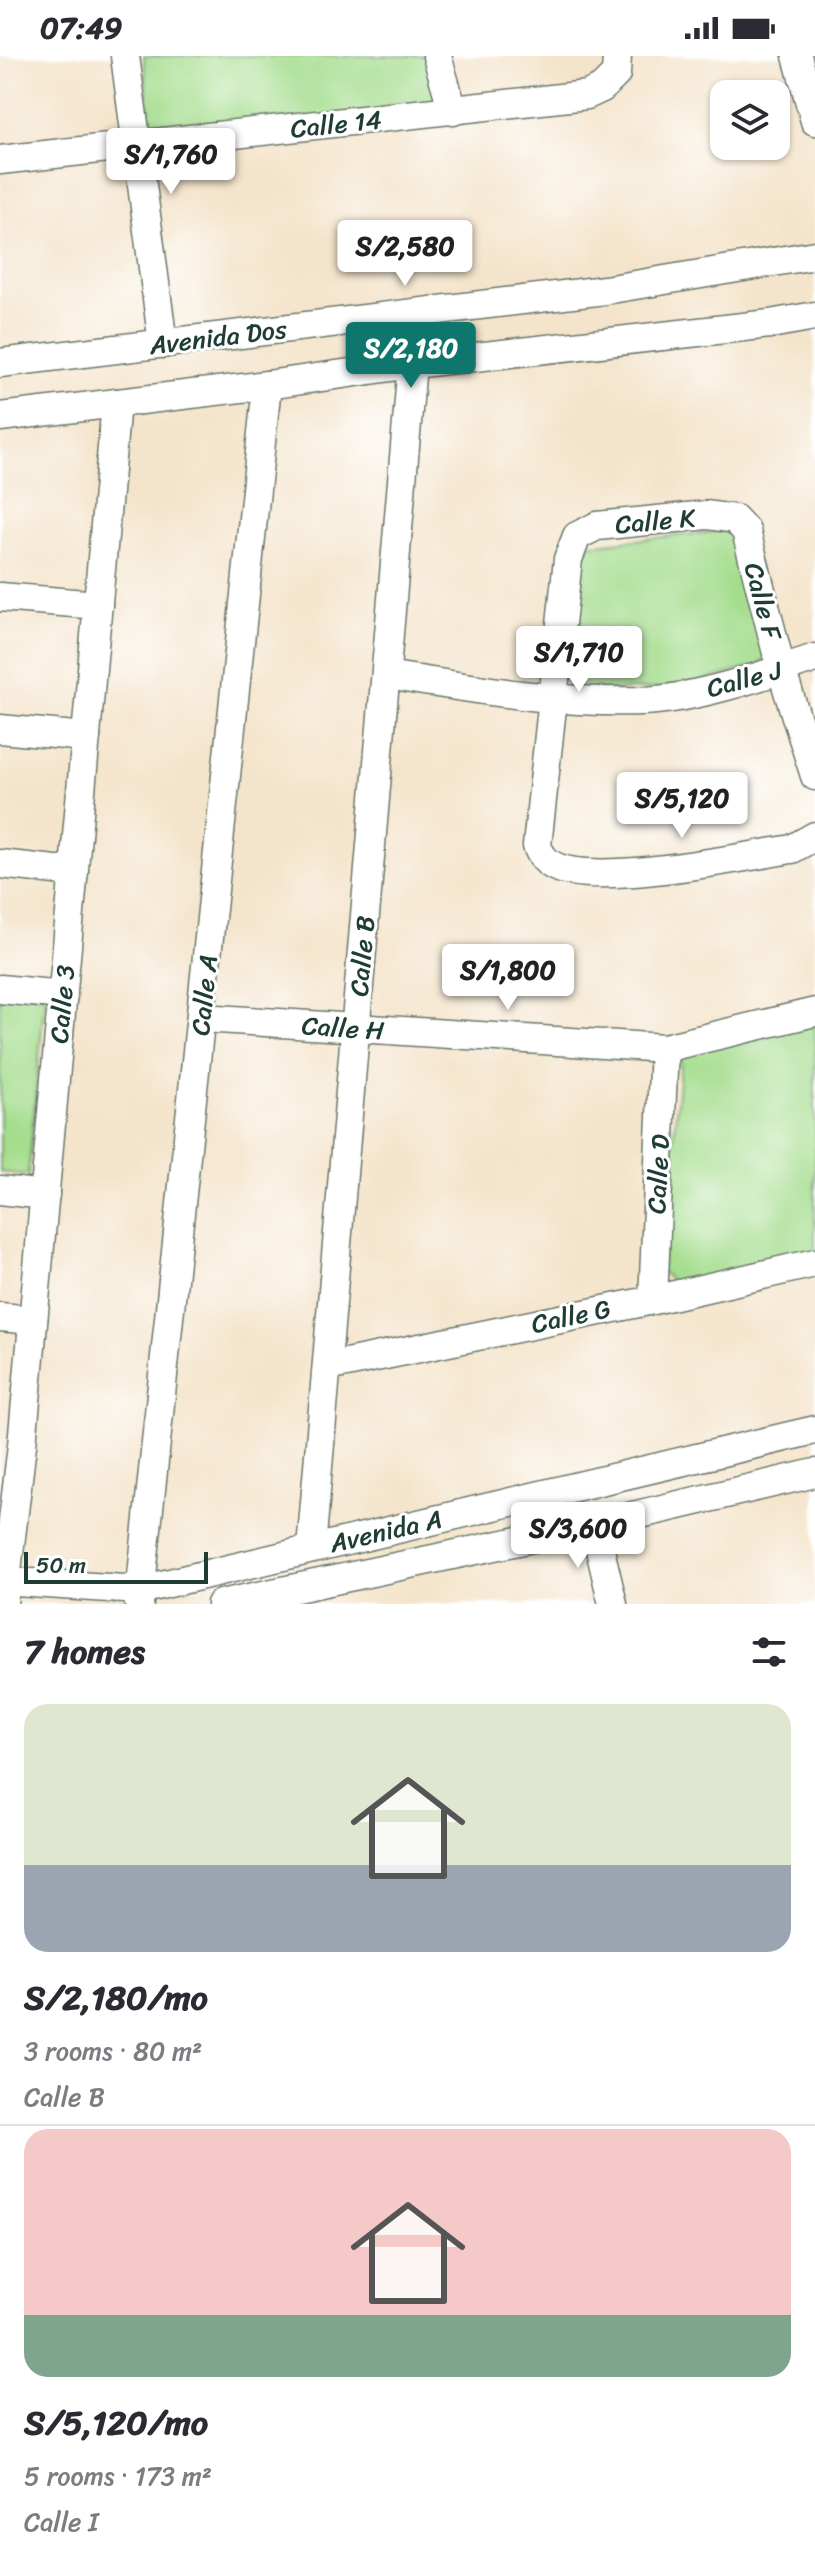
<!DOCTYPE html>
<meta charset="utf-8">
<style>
:root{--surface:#fff;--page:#f2f2f3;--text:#2b2b33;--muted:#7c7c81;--line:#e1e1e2;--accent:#0f766e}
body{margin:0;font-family:Sriracha,sans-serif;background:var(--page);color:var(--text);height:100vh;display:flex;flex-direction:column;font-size:30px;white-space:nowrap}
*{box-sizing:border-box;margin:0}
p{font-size:26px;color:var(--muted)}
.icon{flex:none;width:44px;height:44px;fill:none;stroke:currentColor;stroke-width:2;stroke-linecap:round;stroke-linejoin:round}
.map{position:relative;height:1548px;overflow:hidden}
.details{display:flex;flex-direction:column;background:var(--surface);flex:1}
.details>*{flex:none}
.controls{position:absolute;left:710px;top:24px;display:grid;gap:16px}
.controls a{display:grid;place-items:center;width:80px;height:80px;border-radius:16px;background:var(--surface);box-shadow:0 2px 6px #0004;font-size:40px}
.scale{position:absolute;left:24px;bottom:20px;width:184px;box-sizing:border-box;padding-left:8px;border:4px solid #1f3d34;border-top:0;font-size:22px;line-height:28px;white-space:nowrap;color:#1f3d34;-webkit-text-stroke:6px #fff;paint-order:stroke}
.price{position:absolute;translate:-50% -68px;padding:0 18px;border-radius:8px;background:#fff;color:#222;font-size:26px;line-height:52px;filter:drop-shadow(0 2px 4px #0008)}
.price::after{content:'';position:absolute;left:50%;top:48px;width:24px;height:18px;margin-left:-12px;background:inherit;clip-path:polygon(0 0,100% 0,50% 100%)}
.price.active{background:var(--accent);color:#fff}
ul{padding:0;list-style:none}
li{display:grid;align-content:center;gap:16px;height:424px;padding:0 24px}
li+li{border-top:2px solid var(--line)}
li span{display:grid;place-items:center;height:248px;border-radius:24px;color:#555}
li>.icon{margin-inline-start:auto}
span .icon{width:144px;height:144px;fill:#fffc;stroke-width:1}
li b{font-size:34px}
h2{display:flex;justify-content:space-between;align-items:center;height:96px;padding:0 24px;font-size:34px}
.status{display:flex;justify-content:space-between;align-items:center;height:56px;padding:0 40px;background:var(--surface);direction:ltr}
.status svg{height:22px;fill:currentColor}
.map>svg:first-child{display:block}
</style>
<div class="status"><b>07:49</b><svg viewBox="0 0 49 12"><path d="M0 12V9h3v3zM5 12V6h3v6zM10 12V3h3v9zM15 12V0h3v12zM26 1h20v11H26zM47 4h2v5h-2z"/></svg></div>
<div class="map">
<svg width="815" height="1548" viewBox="0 0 815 1548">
<rect width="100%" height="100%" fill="#fff"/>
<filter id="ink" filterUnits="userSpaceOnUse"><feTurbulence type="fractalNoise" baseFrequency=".0125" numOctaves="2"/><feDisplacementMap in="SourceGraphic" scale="16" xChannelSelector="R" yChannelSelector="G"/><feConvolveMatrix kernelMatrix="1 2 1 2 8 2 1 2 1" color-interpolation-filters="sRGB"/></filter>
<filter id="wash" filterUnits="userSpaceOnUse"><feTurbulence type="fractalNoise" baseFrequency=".006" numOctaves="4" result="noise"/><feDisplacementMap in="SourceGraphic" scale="32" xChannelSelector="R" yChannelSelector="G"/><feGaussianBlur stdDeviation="1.8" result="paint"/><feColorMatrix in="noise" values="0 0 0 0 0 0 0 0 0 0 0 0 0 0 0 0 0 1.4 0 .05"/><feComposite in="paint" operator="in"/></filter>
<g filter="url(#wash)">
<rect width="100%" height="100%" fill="#f4e4cb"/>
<g fill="#a5dd8e" stroke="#628d61" stroke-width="2">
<polygon points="144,0 427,0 437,37 425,53 161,82 150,72"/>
<polygon points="725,475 735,484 767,601 759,609 675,632 575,636 564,624 576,497 584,489"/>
<polygon points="0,935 45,939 28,1119 0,1116"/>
<polygon points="815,967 815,1198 676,1230 661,1215 681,1004 684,997"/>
</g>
</g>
<g filter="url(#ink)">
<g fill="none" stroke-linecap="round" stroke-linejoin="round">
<g stroke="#6a7769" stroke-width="31">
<g id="minor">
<polyline points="125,0 163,288"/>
<polyline points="437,0 453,55"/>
<polyline points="797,0 815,65"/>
<polyline points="0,104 587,39 602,32 616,18 617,0"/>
<polyline points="0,307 605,234 815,199"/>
<polyline points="0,361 267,329 412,308 770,268 815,260"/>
<polyline points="0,541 98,549"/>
<path d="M386 619C471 632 556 648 642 645 695 643 765 619 815 602"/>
<polyline points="0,673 86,681"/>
<path d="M815 720 781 613 746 475 735 463 707 459 597 470 577 480 568 503 537 790C540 798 545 805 552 809 592 832 743 801 792 793L815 780"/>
<polyline points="0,808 74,816"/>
<polyline points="0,933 63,939"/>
<polyline points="202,962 664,992 815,956"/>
<polyline points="0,1134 45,1139"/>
<polyline points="653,1244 664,992"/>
<polyline points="0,1261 33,1264"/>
<polyline points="327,1311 653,1244 815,1207"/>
<polyline points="594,1469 613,1548"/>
<polyline points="311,1493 412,308"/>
<polyline points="0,1525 140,1534 815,1374"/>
<polyline points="3,1548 22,1389 116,347"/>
<polyline points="139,1548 267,329"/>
<polyline points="221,1548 594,1469 815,1417"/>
</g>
</g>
<use href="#minor" stroke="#fff" stroke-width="28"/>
</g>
</g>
<g text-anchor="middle" stroke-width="6" stroke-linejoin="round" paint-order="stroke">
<g font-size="26" fill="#1f3d34" stroke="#fff">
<text transform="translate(336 68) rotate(-6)" y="9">Calle 14</text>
<text transform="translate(218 281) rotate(-7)" y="9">Avenida Dos</text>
<text transform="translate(655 465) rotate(-5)" y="9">Calle K</text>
<text transform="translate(763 545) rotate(75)" y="9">Calle F</text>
<text transform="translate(744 623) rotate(-15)" y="9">Calle J</text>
<text transform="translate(362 900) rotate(-85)" y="9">Calle B</text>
<text transform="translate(204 939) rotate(-84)" y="9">Calle A</text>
<text transform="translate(62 948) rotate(-85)" y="9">Calle 3</text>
<text transform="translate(343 972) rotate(4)" y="9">Calle H</text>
<text transform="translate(658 1118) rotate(-87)" y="9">Calle D</text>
<text transform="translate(571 1260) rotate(-12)" y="9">Calle G</text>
<text transform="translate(386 1475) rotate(-13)" y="9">Avenida A</text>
</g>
</g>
</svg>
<div class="controls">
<a><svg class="icon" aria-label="layers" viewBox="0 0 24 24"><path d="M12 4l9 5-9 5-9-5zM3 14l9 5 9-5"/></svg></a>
</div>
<div class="scale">50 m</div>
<b class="price" style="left:171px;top:140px">S/1,760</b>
<b class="price" style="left:405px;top:232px">S/2,580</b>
<b class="price active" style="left:411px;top:334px">S/2,180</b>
<b class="price" style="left:579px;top:638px">S/1,710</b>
<b class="price" style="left:682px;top:784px">S/5,120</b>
<b class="price" style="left:508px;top:956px">S/1,800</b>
<b class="price" style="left:578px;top:1514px">S/3,600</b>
</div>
<section class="details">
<h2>7 homes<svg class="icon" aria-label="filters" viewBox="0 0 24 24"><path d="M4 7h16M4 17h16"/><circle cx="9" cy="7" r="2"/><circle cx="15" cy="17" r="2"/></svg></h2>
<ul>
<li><span style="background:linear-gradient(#dfe7d0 65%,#9aa5b1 0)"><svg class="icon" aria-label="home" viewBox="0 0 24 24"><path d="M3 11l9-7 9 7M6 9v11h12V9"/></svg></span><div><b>S/2,180/mo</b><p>3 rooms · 80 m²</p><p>Calle B</p></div></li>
<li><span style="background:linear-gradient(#f6c9c9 75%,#7fa58c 0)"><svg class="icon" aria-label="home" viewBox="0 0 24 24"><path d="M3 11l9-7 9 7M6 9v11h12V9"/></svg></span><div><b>S/5,120/mo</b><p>5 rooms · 173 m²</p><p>Calle I</p></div></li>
</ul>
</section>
